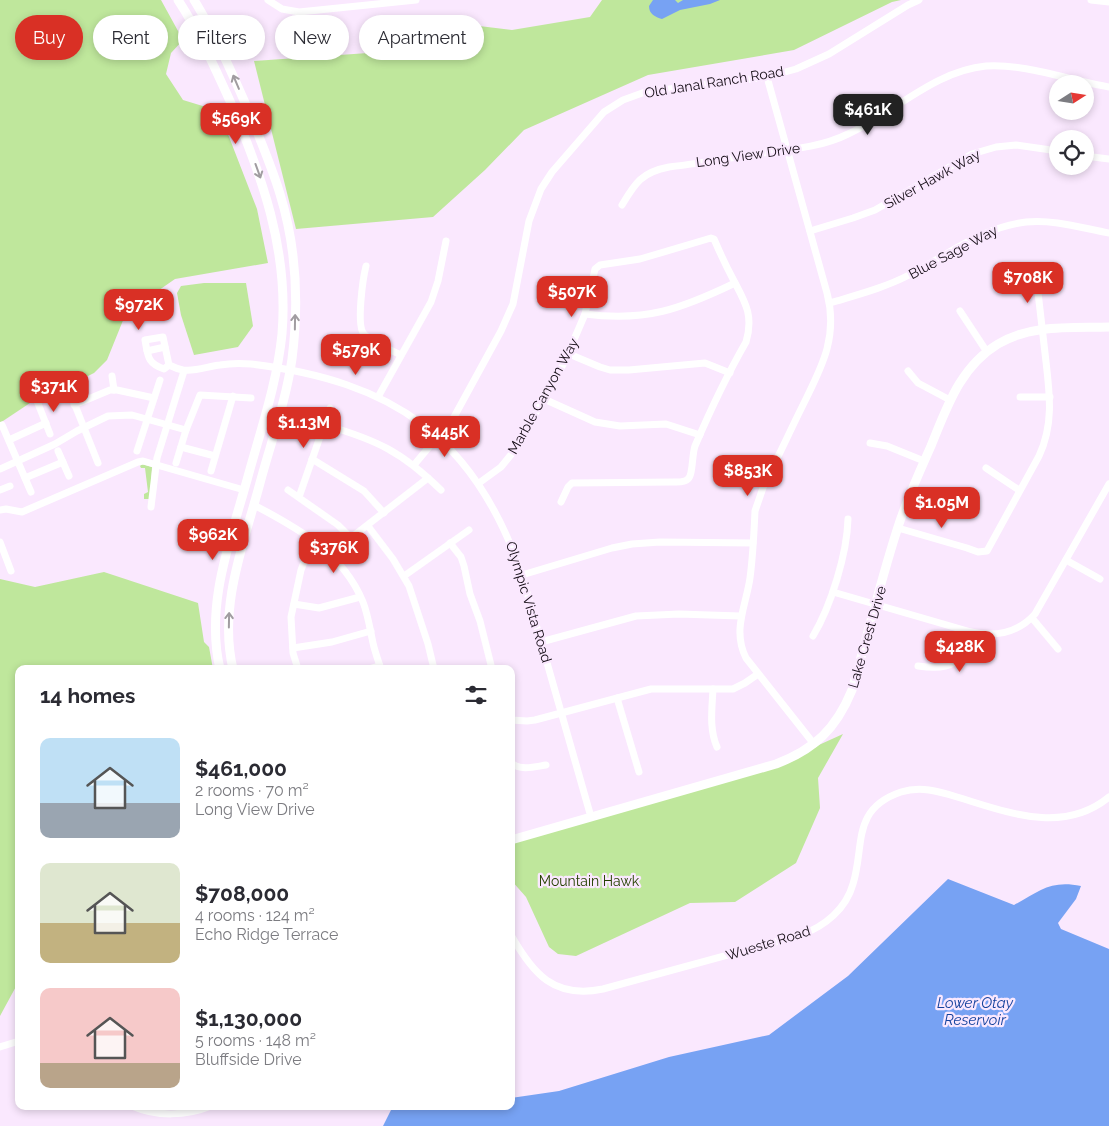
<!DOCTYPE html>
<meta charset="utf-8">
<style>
:root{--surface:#fff;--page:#f7f7f7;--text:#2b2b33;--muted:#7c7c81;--accent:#d93025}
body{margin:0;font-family:Raleway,sans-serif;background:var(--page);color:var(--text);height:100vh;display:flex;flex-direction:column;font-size:19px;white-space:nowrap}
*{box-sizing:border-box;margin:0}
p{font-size:16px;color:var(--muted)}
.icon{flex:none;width:28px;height:28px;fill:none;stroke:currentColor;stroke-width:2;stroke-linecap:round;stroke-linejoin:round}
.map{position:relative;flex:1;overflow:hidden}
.drawer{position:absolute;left:15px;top:665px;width:500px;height:445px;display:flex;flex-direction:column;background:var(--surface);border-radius:10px;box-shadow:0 2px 8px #0003}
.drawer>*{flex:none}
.hud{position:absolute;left:15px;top:15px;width:500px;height:45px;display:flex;gap:10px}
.needle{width:32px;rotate:78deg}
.buttons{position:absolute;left:1049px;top:75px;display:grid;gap:10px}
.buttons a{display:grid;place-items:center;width:45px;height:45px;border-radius:50%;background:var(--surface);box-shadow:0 2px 8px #0003;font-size:25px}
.price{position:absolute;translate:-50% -42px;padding:0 11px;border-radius:10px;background:var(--accent);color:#fff;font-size:16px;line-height:32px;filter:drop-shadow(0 1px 2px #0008)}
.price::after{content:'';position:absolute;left:50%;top:30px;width:15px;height:11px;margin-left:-8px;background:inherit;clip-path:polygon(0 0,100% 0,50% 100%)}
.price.selected{background:#222;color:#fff}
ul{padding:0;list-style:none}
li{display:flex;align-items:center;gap:15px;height:125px;padding:0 25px}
li span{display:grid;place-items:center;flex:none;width:140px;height:100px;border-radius:10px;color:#555}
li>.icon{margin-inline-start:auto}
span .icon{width:60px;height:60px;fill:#fffc;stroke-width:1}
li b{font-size:21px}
h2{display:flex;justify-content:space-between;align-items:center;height:60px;padding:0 25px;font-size:21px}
.chip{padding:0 18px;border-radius:22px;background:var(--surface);box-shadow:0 2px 8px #0003;font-size:18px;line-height:45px}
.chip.selected{background:var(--accent);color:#fff}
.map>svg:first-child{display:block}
</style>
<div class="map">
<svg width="1109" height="1126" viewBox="0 0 1109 1126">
<rect width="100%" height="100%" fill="#fae8fe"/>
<g fill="#bfe79c">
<polygon points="0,0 161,0 183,40 171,53 166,74 183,100 219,111 257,209 268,263 175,279 126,313 107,360 94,373 78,381 57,386 48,391 0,423"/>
<polygon points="602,0 901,0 892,2 794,50 648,75 524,130 485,170 433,217 296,229 254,61 368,53 471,25 512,30 590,17"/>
<polygon points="204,283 246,283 253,326 238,347 194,355 181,315 177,293 181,286"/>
<polygon points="142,464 152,467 150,499 144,499 144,494 148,492 145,468 141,468 140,466"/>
<polygon points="104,572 198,603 204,642 209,647 213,669 19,669 19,981 0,1016 0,579 35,587"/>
<polygon points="843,734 818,778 820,808 796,863 735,902 690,903 576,956 558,954 549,947 526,897 511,880 511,839 788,759"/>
</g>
<g fill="#77a2f3">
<path d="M653 0H675L678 3 683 0H720L710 4 680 10 662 19C655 17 649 14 649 6Z"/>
<path d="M948 879 1014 905C1040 891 1050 880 1081 886L1076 899 1058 923 1061 929 1109 949V1126H383L393 1106H511V1098L559 1091 669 1057 769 1035 848 976Z"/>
</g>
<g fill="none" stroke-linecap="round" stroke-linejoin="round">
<g stroke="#fff" stroke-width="7">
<polyline points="268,0 282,9 299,12 416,0"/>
<polyline points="1091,0 1109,2"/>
<path d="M767 77 827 293C839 339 820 370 801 409 789 433 778 458 765 482L755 511C754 533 753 556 750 578 746 606 732 630 746 658L814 744"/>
<polyline points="1085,156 1109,159"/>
<path d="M622 205C635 183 642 172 669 167 703 163 737 157 770 152 796 149 824 146 848 134 894 113 934 71 986 66 1023 63 1072 81 1109 87"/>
<polyline points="810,231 853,218 875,210 972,154 996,147 1016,145 1058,151"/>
<path d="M366 266C363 278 356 326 364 334 373 344 389 349 401 355"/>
<path d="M830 303C856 295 884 288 909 275 948 255 982 227 1026 222 1053 219 1082 228 1109 233"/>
<polyline points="960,311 987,352"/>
<path d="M585 314C646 322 681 309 735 283"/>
<polyline points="147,351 165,347"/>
<polyline points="569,354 600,367 610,370 629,370 705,363 730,373"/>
<path d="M169 365 164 369C147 363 148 356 145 340L163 337 169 365C173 367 178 369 183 370 195 372 209 366 220 365 231 363 240 363 251 364 393 381 475 437 522 575L591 817"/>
<polyline points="908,371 918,383 950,400"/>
<polyline points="112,376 114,390"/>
<polyline points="67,385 98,463"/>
<polyline points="378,397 431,302 438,281 446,241"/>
<polyline points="1020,397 1050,397"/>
<polyline points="544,399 595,422 620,426 666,424 700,435"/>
<polyline points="37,401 50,434"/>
<polyline points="74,405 110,390 117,390 154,398"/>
<polyline points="2,425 31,492"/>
<path d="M325 425C377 440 402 452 441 490"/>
<polyline points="9,440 46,423"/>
<polyline points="870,443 887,446 924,461"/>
<polyline points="181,447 215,456"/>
<polyline points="58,451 69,476"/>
<polyline points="137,451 160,380"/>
<polyline points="312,459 364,491 384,513"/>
<polyline points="176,463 186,430 200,395 251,398"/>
<polyline points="414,465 454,417 501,331 513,304 529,221 541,189 552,172 604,112 623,100 645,92 767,77 796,69 829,54 908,5 919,0"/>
<polyline points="986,468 1019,490"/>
<polyline points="0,469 55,444 77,431 108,416 132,415 186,430"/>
<polyline points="211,471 233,396"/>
<polyline points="25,478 63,462"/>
<path d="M479 483 501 467 514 451 564 363 585 314 595 269 600 265 640 259 711 238 714 239C720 253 726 266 733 279 745 302 754 315 746 342 727 375 710 411 695 446 692 454 693 475 688 479 684 483 677 482 673 482L572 483 568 487 561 502"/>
<polyline points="0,490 10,486"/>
<polyline points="288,490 338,525 351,538"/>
<polyline points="299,497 330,408"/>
<path d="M254 505C298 528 343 553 363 602 368 615 370 629 373 643 375 652 378 660 381 669"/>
<polyline points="151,507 157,458 184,371"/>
<polyline points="0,510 6,509 22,512 138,462 143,461 244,490"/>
<polyline points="368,526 393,559 409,586 428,644 434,669"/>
<path d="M898 528 967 548 978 552 987 551 1039 456C1055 422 1049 389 1045 353 1042 327 1039 301 1036 275"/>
<polyline points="0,542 11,571"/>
<polyline points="450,543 461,557 464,566 470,594 480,621 492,669"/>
<polyline points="339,547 428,478"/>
<polyline points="1066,560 1100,579"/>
<polyline points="522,575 612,548 632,544 660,542 753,543"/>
<polyline points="404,576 469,530"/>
<path d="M833 592 971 632C995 637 1018 633 1035 614L1109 484"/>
<polyline points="294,604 319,608 360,597"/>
<polyline points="1032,618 1058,649"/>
<path d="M813 636C831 606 847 554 848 519"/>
<polyline points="541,642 636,616 679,614 740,616"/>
<polyline points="293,648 332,642 371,631"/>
<path d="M918 666C952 671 961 664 971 632"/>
<polyline points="298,669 293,653 291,617 301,570 308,552 315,542"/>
<polyline points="369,669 380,666"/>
<path d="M713 689C712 709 709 729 717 747"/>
<polyline points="617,698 639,772"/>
<polyline points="511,720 527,721 535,720 651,689 733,689 745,683 758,674"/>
<path d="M511 763C521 771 534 767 546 765"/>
<path d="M511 935C533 974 554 999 603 989L801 935C825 926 846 909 853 884 865 845 851 809 901 792 920 786 938 791 957 797 1007 812 1063 835 1109 797"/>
<polyline points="0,1047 19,1041"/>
<path d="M132 1106C157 1117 186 1116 211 1106"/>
</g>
<g stroke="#fff" stroke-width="9">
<path d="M178 0C199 32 214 66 230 101 262 176 289 250 282 334 277 384 260 432 247 480 230 541 205 606 220 669"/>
<path d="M194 0C215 34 230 69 246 105 258 134 271 164 280 194 296 246 299 304 292 359 286 401 271 442 260 483 244 543 218 607 233 669"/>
<path d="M511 840 776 764C815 749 836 729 852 690 867 637 880 583 897 530 906 501 919 473 931 446 947 407 960 367 998 344 1031 324 1072 328 1109 327"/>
</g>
</g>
<defs><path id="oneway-shaft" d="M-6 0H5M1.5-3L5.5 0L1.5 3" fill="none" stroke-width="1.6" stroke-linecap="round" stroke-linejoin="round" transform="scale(1.25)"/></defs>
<g stroke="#a19da1">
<use href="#oneway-shaft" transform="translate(236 82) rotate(-113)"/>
<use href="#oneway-shaft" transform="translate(258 171) rotate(70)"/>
<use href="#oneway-shaft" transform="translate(295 322) rotate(-89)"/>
<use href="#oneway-shaft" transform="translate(229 620) rotate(-89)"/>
</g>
<g text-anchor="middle" stroke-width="4.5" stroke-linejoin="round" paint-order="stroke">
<g font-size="14" fill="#130b14" stroke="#fae8fe">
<text transform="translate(714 82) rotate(-9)" y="5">Old Janal Ranch Road</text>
<text transform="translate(748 155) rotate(-8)" y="5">Long View Drive</text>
<text transform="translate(932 179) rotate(-29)" y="5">Silver Hawk Way</text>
<text transform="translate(953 252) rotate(-28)" y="5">Blue Sage Way</text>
<text transform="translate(543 396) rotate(-61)" y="5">Marble Canyon Way</text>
<text transform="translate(529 602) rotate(73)" y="5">Olympic Vista Road</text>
<text transform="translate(867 637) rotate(-74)" y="5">Lake Crest Drive</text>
<text transform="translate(768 943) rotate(-17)" y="5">Wueste Road</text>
</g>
<g font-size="14" fill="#254100" stroke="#fae8fe">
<text x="589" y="886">Mountain Hawk</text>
</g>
<g font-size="15" font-style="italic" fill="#14429d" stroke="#fae8fe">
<text x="975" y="1008">Lower Otay<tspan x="975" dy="17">Reservoir</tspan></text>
</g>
</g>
</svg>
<div class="buttons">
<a><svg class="needle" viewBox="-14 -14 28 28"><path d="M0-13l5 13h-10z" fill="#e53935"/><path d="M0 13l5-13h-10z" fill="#7c7c81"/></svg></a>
<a><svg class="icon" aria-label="locate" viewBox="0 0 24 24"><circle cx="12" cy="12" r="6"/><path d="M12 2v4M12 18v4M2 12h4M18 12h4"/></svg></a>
</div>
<b class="price selected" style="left:868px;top:136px">$461K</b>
<b class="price" style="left:236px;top:145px">$569K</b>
<b class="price" style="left:1028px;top:304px">$708K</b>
<b class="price" style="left:572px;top:318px">$507K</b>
<b class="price" style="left:139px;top:331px">$972K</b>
<b class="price" style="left:356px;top:376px">$579K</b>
<b class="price" style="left:54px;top:413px">$371K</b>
<b class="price" style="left:304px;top:449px">$1.13M</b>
<b class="price" style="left:445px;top:458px">$445K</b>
<b class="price" style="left:748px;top:497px">$853K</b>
<b class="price" style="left:942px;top:529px">$1.05M</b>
<b class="price" style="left:213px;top:561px">$962K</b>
<b class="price" style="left:334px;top:574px">$376K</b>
<b class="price" style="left:960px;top:673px">$428K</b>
<div class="hud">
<a class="chip selected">Buy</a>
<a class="chip">Rent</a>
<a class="chip">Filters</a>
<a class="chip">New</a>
<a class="chip">Apartment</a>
</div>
<section class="drawer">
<h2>14 homes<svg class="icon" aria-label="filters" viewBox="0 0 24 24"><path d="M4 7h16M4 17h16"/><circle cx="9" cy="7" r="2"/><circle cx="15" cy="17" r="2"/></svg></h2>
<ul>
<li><span style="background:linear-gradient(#bfe0f5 65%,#9aa5b1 0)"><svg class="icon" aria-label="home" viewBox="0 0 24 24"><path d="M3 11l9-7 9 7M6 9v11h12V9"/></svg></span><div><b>$461,000</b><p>2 rooms · 70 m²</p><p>Long View Drive</p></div></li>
<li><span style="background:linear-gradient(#dfe7d0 60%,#c2b280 0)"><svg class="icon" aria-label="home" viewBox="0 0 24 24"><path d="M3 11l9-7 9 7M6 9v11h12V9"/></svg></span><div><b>$708,000</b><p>4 rooms · 124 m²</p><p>Echo Ridge Terrace</p></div></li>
<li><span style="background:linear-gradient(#f6c9c9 75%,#b9a48a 0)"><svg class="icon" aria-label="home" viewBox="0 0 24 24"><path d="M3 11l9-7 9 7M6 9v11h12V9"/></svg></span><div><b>$1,130,000</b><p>5 rooms · 148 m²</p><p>Bluffside Drive</p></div></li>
</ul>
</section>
</div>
